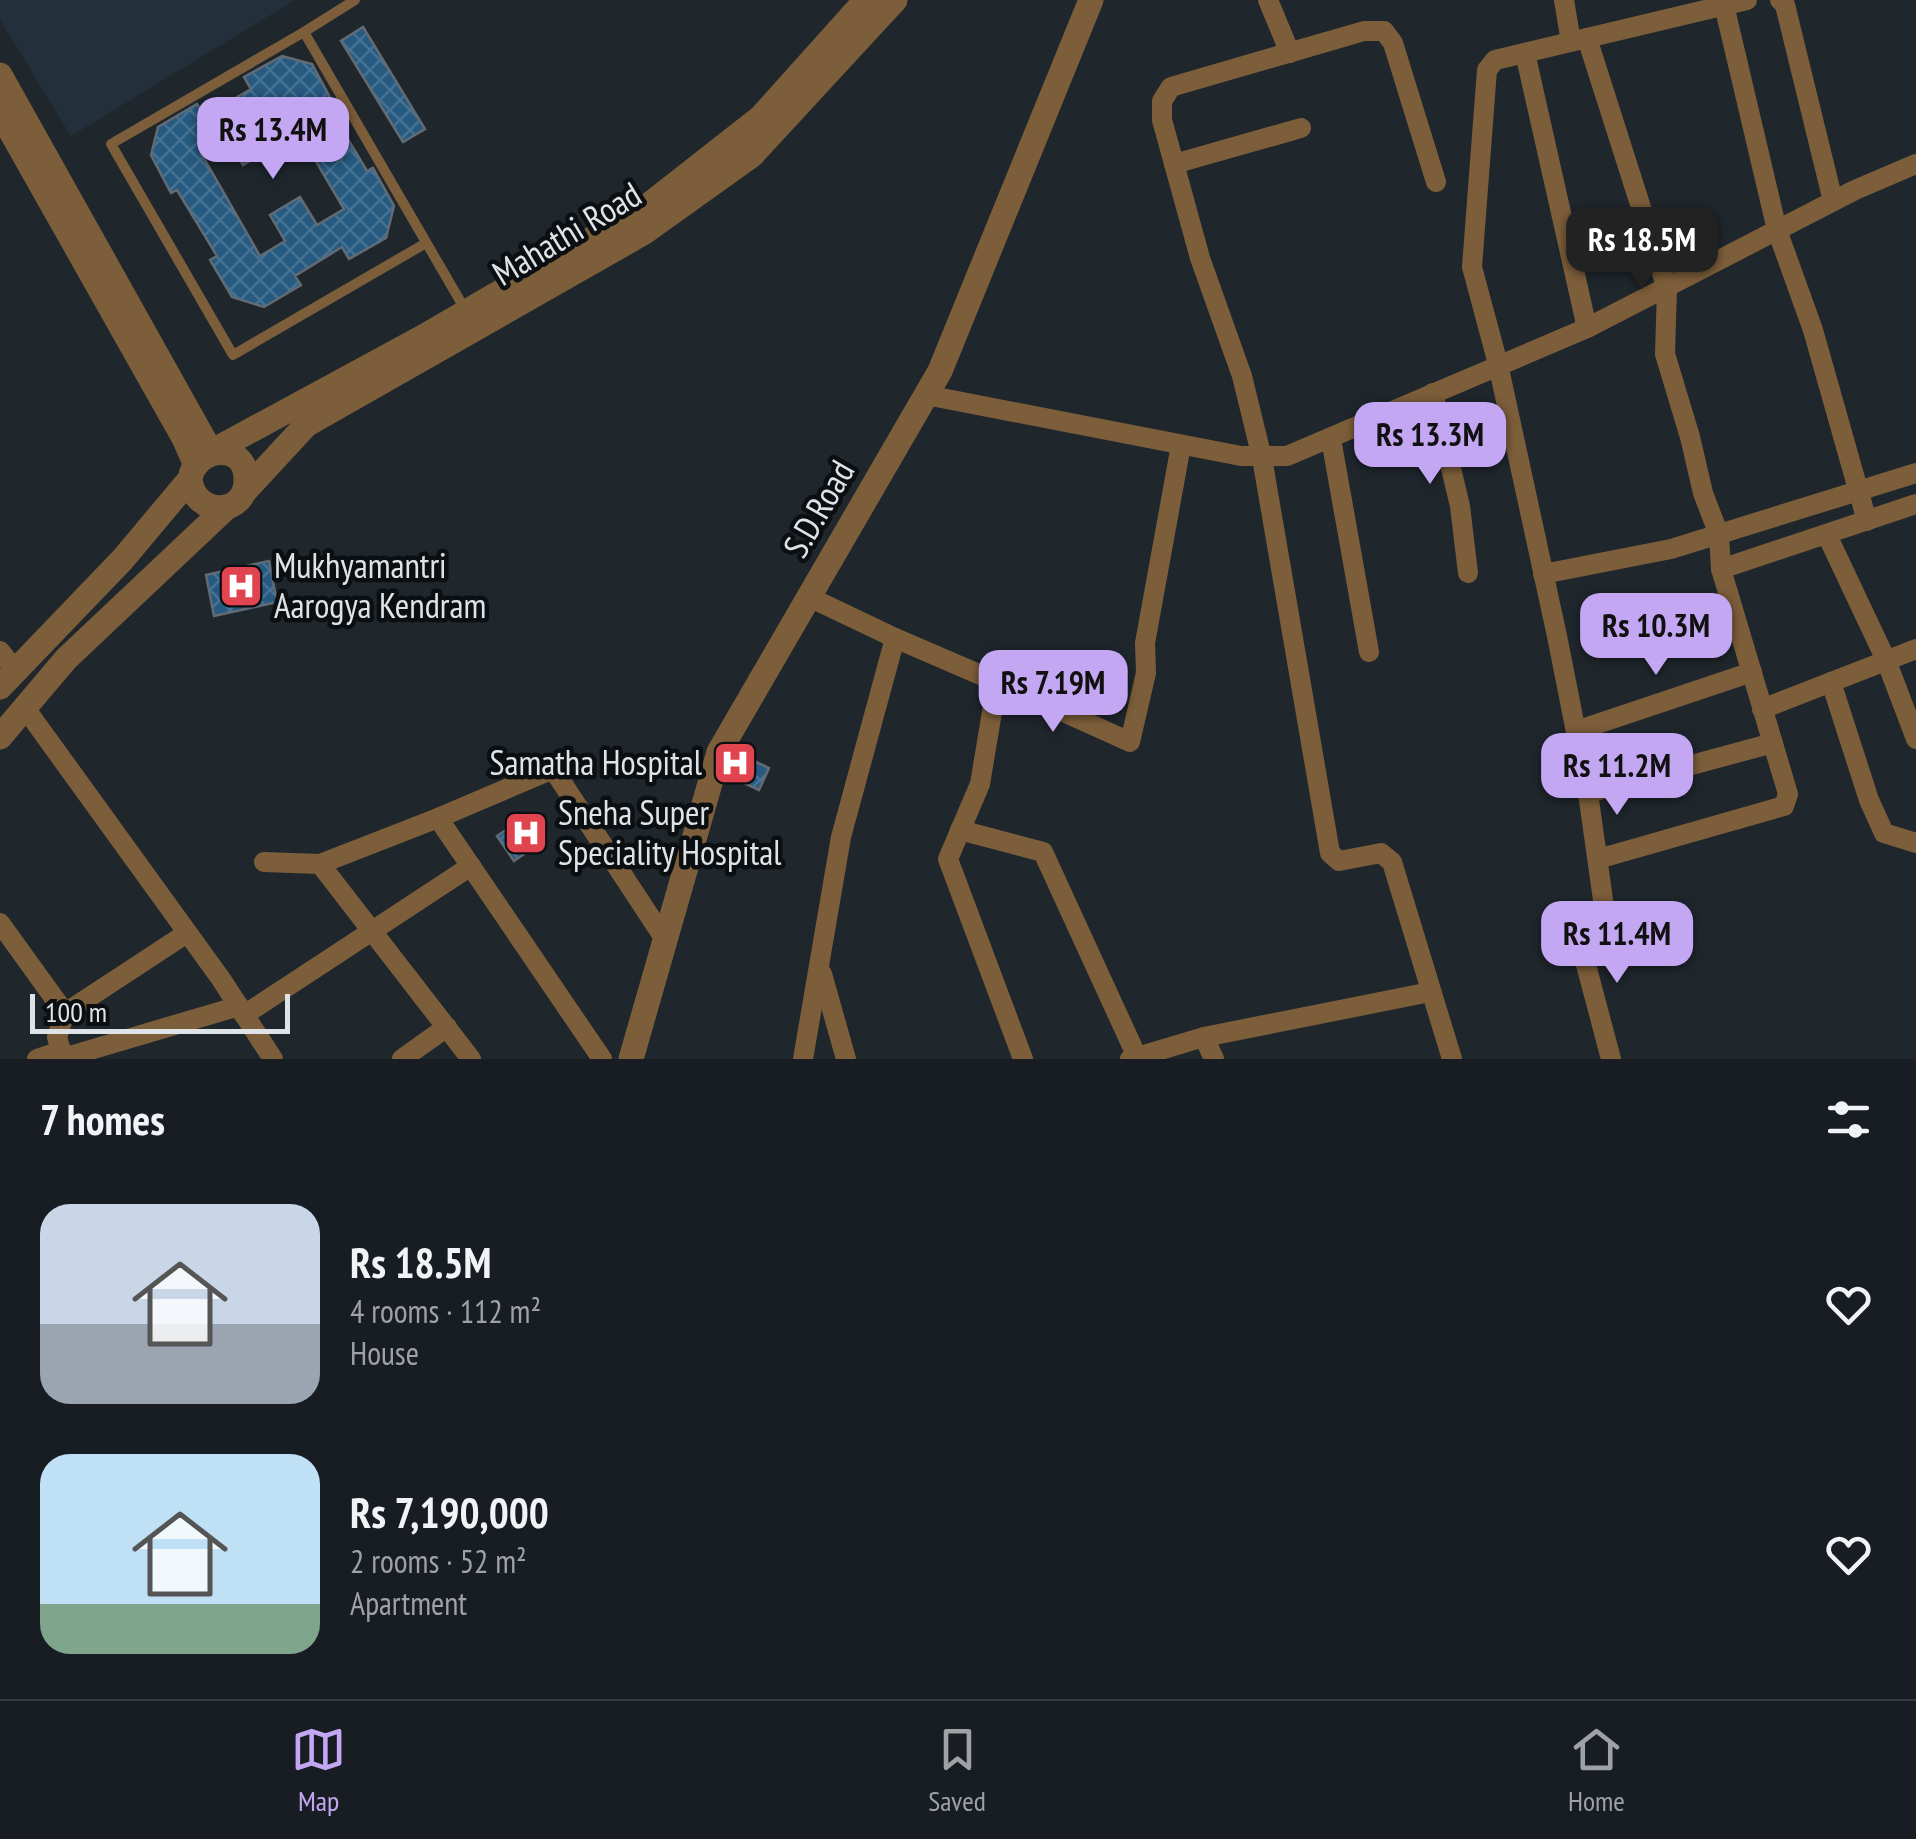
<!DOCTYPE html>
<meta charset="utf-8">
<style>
:root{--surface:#171d22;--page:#242a2f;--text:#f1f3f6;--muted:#9ea2a5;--line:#363b40;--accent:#c3a7f2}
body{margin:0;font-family:"PT Sans Narrow",sans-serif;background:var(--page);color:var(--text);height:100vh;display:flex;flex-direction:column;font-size:38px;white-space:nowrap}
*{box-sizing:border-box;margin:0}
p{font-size:32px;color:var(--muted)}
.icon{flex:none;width:55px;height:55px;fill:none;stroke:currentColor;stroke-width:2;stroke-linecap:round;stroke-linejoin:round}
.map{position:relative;height:1059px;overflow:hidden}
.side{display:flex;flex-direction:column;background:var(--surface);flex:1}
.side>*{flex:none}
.scale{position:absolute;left:30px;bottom:25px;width:260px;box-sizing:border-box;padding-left:10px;border:5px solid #dee3e7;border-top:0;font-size:28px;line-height:35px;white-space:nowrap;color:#dee3e7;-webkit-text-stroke:8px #0c0f12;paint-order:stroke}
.price{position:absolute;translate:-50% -85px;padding:0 22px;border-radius:20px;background:var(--accent);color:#111;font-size:32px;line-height:65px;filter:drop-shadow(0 2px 5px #0008)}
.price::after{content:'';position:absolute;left:50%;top:60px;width:30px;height:22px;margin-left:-15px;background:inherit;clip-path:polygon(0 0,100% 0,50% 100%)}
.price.selected{background:#222;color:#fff}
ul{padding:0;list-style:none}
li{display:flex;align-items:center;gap:30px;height:250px;padding:0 40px}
li span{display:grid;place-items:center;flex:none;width:280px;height:200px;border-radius:30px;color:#555}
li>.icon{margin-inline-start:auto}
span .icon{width:120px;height:120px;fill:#fffc;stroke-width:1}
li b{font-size:42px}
h2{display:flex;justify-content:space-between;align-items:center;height:120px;padding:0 40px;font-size:42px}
.dock{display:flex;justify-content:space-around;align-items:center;height:140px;border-top:2px solid var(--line);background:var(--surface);font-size:28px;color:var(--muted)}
.dock a{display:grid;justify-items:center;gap:5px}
.dock .selected{color:var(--accent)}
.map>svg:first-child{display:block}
</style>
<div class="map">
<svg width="1916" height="1059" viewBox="0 0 1916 1059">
<defs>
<pattern id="building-cross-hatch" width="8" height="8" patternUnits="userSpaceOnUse" patternTransform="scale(2.5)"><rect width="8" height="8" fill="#265a81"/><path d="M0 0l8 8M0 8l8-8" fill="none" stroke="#457293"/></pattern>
</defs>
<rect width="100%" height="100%" fill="#1f272d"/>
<polygon fill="#23303b" points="0,0 295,0 71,136 0,20"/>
<g fill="url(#building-cross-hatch)" stroke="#626b73" stroke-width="2.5" fill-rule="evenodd">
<polygon points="363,27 425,129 403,142 341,41"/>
<path d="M282 56 312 64 333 103 328 106 367 171 373 168 394 206 386 238 349 259 342 247 295 276 301 285 264 307 232 297 210 260 217 256 177 190 171 193 151 155 158 127 197 104 204 116 251 89 244 77ZM283 105 344 209 317 225 300 197 270 215 285 241 260 256 201 153 228 139 243 165 272 148 256 120Z"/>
<polygon points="269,561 277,602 214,616 206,575"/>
<polygon points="737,753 769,768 759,790 729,776"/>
<polygon points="530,814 546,839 514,861 497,836"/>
</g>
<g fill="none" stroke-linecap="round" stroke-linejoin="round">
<g stroke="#7d5e3a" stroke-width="10">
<polyline points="304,32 355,0"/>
<polyline points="426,243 233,355 111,144 304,32 466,311"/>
</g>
<g stroke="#7d5e3a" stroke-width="20">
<polyline points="1268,0 1290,53"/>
<polyline points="1564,0 1571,42"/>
<polyline points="1780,0 1785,5 1833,201"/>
<polyline points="1724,5 1777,230 1813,330 1867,521"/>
<polyline points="1587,38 1667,289 1665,354 1690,437 1703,493 1719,535 1721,569 1788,794 1784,806 1598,859"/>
<polyline points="1525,53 1587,328"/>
<polyline points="1174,164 1301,128"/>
<polyline points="1436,182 1393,43 1384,31 1364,31 1171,87 1162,101 1162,120 1200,258 1242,376 1262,458 1330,853 1339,861 1381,853 1392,862 1452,1059"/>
<polyline points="1433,393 1460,506 1468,573"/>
<polyline points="926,395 1241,456 1287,456 1587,328 1855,190 1916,164"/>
<polyline points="1331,439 1369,652"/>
<polyline points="1827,535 1886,660 1916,739"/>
<polyline points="1721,569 1916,504"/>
<polyline points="1543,574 1671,549 1916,473"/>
<polyline points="895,638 997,682 980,784 948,859 1023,1059"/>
<polyline points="0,651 15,670"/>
<polyline points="997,682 1130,742 1146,673 1145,643 1181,445"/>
<polyline points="1831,682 1869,800 1884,833 1916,843"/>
<polyline points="25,708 221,979 273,1059"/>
<polyline points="1762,709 1916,649"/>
<polyline points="1576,731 1752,672"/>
<polyline points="1588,793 1773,743"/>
<polyline points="438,818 553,769 666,941"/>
<polyline points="960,830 1043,852 1138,1059"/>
<polyline points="264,862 320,864 438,818 602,1059"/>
<polyline points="320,864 471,1059"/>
<polyline points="1605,914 1588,793 1557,636 1498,364 1472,267 1487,70 1495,60 1747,0"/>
<polyline points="0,923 65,1013 187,933"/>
<polyline points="1576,927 1611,1059"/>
<polyline points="822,974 846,1059"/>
<polyline points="65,1013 57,1037 63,1058 239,1006"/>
<polyline points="244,1015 471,866"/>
<polyline points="37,1059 61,1051"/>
<polyline points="402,1059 447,1027"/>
<polyline points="803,1059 841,837 895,638 809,597"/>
<polyline points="1130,1059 1204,1037"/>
<polyline points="1214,1059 1204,1037 1430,992"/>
</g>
<g stroke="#7d5e3a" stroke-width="25">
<polyline points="0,75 211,452 423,337 645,208 761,117 866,0"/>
<polyline points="0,112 184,438 195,463"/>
<polyline points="245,491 306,425 643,233 752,155 895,0"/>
<path d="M0 687 123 559 190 479C195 447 244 441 246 477 249 517 194 518 190 479"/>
<polyline points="0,737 66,659 226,508"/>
<polyline points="631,1059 719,752 940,371 1091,0"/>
</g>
</g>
<defs>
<g id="hospital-square" transform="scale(2.25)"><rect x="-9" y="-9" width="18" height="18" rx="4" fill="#e0444e" stroke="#0c0f12"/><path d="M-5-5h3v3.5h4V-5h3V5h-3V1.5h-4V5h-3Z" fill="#fff"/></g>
</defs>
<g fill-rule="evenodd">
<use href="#hospital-square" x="241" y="586"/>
<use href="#hospital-square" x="735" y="763"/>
<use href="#hospital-square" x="526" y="833"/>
</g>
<g text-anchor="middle" stroke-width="9" stroke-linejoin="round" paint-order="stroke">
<g font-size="35" fill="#dee3e7" stroke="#0c0f12">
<text transform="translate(567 234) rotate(-31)" y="12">Mahathi Road</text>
<text transform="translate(819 509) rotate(-60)" y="12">S.D.Road</text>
</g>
<g font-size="35" fill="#dee3e7" stroke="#0c0f12" text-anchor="start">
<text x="274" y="578">Mukhyamantri<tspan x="274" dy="40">Aarogya Kendram</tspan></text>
<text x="702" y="775" text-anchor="end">Samatha Hospital</text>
<text x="558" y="825">Sneha Super<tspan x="558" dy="40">Speciality Hospital</tspan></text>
</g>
</g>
</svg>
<div class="scale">100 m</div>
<b class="price" style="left:273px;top:182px">Rs 13.4M</b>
<b class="price selected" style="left:1642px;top:292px">Rs 18.5M</b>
<b class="price" style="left:1430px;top:487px">Rs 13.3M</b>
<b class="price" style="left:1656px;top:678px">Rs 10.3M</b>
<b class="price" style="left:1053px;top:735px">Rs 7.19M</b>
<b class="price" style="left:1617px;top:818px">Rs 11.2M</b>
<b class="price" style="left:1617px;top:986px">Rs 11.4M</b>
</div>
<section class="side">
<h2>7 homes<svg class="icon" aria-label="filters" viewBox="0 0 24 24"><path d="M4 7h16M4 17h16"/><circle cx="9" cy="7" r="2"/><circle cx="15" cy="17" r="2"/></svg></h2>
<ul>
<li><span style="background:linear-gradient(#c9d6e8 60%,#9aa5b1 0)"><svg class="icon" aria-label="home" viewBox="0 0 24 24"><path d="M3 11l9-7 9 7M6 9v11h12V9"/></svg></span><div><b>Rs 18.5M</b><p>4 rooms · 112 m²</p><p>House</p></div><svg class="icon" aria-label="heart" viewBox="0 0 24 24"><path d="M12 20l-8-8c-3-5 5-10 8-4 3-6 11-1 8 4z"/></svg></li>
<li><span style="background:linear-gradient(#bfe0f5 75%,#7fa58c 0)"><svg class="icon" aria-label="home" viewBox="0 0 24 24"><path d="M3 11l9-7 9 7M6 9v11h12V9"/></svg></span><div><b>Rs 7,190,000</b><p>2 rooms · 52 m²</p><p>Apartment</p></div><svg class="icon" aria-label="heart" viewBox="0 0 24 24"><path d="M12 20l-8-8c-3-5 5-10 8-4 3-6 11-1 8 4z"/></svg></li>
</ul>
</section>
<nav class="dock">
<a class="selected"><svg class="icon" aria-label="map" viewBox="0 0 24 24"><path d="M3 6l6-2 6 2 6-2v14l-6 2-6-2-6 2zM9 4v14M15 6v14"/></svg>Map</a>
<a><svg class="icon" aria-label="saved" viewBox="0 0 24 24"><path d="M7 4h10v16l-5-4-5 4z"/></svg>Saved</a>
<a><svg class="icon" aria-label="home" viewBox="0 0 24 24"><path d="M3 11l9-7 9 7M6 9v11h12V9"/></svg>Home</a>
</nav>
